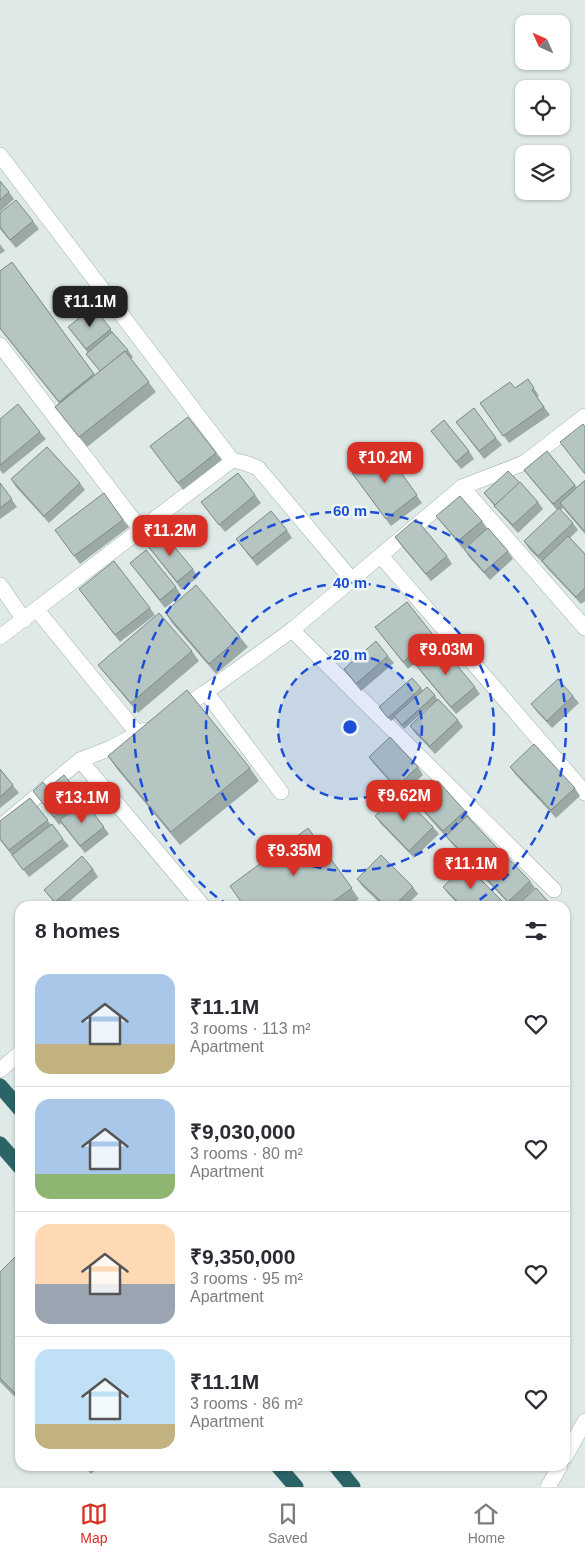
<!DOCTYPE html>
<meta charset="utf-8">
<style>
:root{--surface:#fff;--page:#f2f2f3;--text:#2b2b33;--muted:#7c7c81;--line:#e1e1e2;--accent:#d93025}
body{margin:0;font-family:Helvetica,sans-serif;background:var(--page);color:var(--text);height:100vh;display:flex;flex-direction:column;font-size:19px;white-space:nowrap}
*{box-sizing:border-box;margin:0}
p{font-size:16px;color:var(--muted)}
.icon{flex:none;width:28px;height:28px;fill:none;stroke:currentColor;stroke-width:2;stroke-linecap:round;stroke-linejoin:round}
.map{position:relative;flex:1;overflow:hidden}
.side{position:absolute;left:15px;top:901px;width:555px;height:570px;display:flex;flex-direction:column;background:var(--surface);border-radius:15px;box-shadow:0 1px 4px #0004}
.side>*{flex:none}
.needle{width:32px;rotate:315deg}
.tools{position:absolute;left:515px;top:15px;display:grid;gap:10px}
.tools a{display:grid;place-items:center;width:55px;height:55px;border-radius:10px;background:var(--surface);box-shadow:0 1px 4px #0004;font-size:25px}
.price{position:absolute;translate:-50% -42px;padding:0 11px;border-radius:10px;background:var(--accent);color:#fff;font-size:16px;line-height:32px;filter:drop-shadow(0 1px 2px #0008)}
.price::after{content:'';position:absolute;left:50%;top:30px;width:15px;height:11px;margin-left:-8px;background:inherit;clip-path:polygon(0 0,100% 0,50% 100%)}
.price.active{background:#222;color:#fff}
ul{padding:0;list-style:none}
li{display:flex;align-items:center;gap:15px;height:125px;padding:0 20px}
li+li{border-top:1px solid var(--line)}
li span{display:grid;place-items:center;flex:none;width:140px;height:100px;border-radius:15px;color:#555}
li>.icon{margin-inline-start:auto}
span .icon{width:60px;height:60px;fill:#fffc;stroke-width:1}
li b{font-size:21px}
h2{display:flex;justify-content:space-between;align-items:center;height:60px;padding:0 20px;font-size:21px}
.tab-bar{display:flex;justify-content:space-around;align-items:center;height:70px;border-top:1px solid var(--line);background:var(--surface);font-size:14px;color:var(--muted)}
.tab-bar a{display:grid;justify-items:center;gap:2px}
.tab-bar .active{color:var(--accent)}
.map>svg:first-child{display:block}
</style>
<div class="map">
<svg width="585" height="1487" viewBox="0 0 585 1487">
<rect width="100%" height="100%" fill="#dfeae8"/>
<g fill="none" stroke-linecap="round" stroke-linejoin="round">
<g stroke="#a2b2b0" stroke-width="16">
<g id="minor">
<polyline points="0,155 232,460 0,637"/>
<polyline points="0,345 141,530"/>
<polyline points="232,460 245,463 258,468 352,580"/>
<polyline points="462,487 585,628"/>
<polyline points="381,556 585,793"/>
<polyline points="0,585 24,620"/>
<polyline points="37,610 138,734"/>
<polyline points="292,630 554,890"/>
<polyline points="206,692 281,792"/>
<polyline points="178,711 206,692 292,630 462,487 524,463 585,416"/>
<polyline points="80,760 202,905 201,906"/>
<polyline points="0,827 80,760 111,748 145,730"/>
<polyline points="0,1070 20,1053"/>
<polyline points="565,1457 585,1421"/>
<polyline points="548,1487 560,1466"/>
</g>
</g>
<g stroke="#bcc4c4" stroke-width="16">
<g id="highway">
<polyline points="0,1086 20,1109"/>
<polyline points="0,1144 20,1167"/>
<polyline points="278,1466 296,1487"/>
<polyline points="336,1466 353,1487"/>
</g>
</g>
<use href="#minor" stroke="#fff" stroke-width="15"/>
<use href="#highway" stroke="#2b6467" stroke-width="15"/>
</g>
<g fill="#9ba9a7">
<polygon points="0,181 9,192 14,199 0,212"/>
<polygon points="0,213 33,221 39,229 16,248 0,229"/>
<polygon points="0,244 5,251 0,254"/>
<polygon points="12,262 95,375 100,371 86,354 88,353 68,327 93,307 114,334 128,350 133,357 131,359 156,392 87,447 55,407 59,403 0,329 0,271"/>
<polygon points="528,379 539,396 537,397 550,415 509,443 480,403 515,388"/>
<polygon points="0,419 40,432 46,439 3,474 0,470"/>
<polygon points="456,422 496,438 502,445 484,459"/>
<polygon points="431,431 469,451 474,459 461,469"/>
<polygon points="150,446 216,453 222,460 183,490"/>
<polygon points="384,449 422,503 391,526 352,473"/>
<polygon points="524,470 575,485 577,487 585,480 585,534 563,508 560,510 573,523 578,530 570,538 585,554 585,601 581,604 547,568 543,563 529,549 524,541 557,510 530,478"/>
<polygon points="11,479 80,483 85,490 49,523 16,487"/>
<polygon points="0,483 17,507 0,519"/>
<polygon points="484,493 538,502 543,509 518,533 500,513"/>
<polygon points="255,495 261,503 225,532 201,502"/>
<polygon points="436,516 482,521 487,529 463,549"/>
<polygon points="123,520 129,527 80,564 55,530"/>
<polygon points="287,530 292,538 257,566 236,539"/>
<polygon points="395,537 447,556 452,564 431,581 400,544"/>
<polygon points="147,545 193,569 198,577 182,590"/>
<polygon points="464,549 508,551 513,559 490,580 469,557"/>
<polygon points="130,563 176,587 181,595 165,608"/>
<polygon points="79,589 150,608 155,615 120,642"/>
<polygon points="165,612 240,637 248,647 216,674 172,623"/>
<polygon points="375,627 434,636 440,644 408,669"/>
<polygon points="192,651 199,661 138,713 106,675 98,665"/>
<polygon points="388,656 394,663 361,691 344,669"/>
<polygon points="416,665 475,687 480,694 456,714 421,672"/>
<polygon points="421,688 423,691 435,695 437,699 458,720 463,727 435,754 415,733 410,726 432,704 404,729 395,718 391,721 379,707"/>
<polygon points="573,696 579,703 552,728 537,712 531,704"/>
<polygon points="108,756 250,768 259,781 180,845 117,769"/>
<polygon points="369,757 418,767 423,775 402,795 433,827 439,834 414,858 381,824 375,816 401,794 374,764"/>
<polygon points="510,767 575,788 580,796 556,818 515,774"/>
<polygon points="0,769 19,793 0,808"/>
<polygon points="48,788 81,796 86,803 86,804 109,834 85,853 61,823 59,825 33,791"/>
<polygon points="30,798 51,825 69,846 29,877 0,840 0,821"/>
<polygon points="416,802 465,811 470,818 470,819 497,848 501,853 530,881 535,888 516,906 511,906 486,880 482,875 452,844 448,839 421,809"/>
<polygon points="308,828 359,899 349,906 244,906"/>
<polygon points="93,869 98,877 64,906 57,906 44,890"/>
<polygon points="357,879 413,887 418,894 406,906 383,906 363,887"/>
<polygon points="443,887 502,901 505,906 460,906 449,895"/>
<polygon points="565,921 569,926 565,930"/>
<polygon points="20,1252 20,1402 0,1382 0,1272"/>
<polygon points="84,1466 99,1466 91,1474"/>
</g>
<g fill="#b4c5c2" stroke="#7e8a88">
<polygon points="0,181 9,192 0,200"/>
<polygon points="16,200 33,221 10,240 0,227 0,213"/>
<polygon points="12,262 94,374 59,402 0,328 0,271"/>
<polygon points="93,307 111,329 86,349 68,327"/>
<polygon points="112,332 128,350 126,352 125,351 100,371 86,354"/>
<polygon points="125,351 149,382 79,437 55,407"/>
<polygon points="528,379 534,388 532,390 544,407 503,436 480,403 510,382 515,388"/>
<polygon points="18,404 40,432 0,465 0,419"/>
<polygon points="474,408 496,438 479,451 456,422"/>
<polygon points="188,417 216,453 178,483 150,446"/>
<polygon points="444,420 469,451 456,462 431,431"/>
<polygon points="583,424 585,427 585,474 560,442"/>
<polygon points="47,447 80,483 44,516 11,479"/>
<polygon points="384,449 417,495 386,519 352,473"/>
<polygon points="547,451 575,485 553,504 524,470"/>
<polygon points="508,471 520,483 495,505 484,493"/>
<polygon points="238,473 255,495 219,525 201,502"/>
<polygon points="585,480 585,532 560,503"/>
<polygon points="520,482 538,502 513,525 494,506"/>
<polygon points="0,483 12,499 0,508"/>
<polygon points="104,493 123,520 74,556 55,530"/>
<polygon points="460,496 482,521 458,541 436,516"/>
<polygon points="559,508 573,523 538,556 524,541"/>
<polygon points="271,511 287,530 252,558 236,539"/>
<polygon points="416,519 447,556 426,574 395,537"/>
<polygon points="488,528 508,551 484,572 464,549"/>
<polygon points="162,532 193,569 177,582 147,545"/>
<polygon points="568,536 585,554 585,588 576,597 542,561"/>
<polygon points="146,550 176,587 160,600 130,563"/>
<polygon points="114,561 150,608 115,635 79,589"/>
<polygon points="196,585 240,637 209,664 165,612"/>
<polygon points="407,602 434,636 403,662 375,627"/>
<polygon points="159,613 192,651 131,703 98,665"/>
<polygon points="376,641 388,656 356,684 344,669"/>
<polygon points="440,645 475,687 451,707 416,665"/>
<polygon points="412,678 421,688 388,718 379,707"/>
<polygon points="558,679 573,696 547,721 531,704"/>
<polygon points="427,687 435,695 402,725 394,716"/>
<polygon points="187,690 250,768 171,832 108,756"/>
<polygon points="438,699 458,720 430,746 410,726"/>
<polygon points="390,737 418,767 396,787 369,757"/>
<polygon points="534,744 575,788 551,810 510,767"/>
<polygon points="0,769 13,785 0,797"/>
<polygon points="64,775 81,796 54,817 33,791 43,782 48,788"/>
<polygon points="438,781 465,811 443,831 416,802"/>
<polygon points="399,792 433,827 409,851 375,816"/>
<polygon points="30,798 48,820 9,850 0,839 0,821"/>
<polygon points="84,801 104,827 80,846 60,820"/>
<polygon points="467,816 497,848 477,868 446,836"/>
<polygon points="52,824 63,839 23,870 12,855"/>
<polygon points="308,828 352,888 327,906 244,906 230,886"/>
<polygon points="502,852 530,881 508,902 481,872"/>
<polygon points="381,855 413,887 394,906 386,906 357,879"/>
<polygon points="82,856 93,869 55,902 44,890"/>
<polygon points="466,865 502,901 496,906 462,906 443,887"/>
<polygon points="536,888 552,906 516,906"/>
<polygon points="20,1252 20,1398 0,1378 0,1272"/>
</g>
<circle cx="350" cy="727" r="72" fill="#1d4ed8" fill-opacity=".12"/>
<g fill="none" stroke="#1d4ed8" stroke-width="2.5" stroke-dasharray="9 6">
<circle cx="350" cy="727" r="72"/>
<circle cx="350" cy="727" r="144"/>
<path d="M229 906A216 216 0 1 1 471 906"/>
</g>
<circle cx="350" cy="727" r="8" fill="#1d4ed8" stroke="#eff7f5" stroke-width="2.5"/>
<g font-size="15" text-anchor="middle" font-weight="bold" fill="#1d4ed8" stroke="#eff7f5" stroke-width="5" stroke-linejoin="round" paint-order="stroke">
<text x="350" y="516">60 m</text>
<text x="350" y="588">40 m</text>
<text x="350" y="660">20 m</text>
</g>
</svg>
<div class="tools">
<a><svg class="needle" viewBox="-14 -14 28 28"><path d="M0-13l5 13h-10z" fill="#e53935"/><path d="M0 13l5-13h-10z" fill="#7c7c81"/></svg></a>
<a><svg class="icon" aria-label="locate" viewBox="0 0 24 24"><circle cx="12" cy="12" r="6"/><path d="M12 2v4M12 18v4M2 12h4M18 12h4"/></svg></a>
<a><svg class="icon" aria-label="layers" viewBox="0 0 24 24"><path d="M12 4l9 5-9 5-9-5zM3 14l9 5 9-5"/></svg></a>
</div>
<b class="price active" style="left:90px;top:328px">₹11.1M</b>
<b class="price" style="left:385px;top:484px">₹10.2M</b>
<b class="price" style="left:170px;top:557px">₹11.2M</b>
<b class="price" style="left:446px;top:676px">₹9.03M</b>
<b class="price" style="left:404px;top:822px">₹9.62M</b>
<b class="price" style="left:82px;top:824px">₹13.1M</b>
<b class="price" style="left:294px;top:877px">₹9.35M</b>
<b class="price" style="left:471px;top:890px">₹11.1M</b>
<section class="side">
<h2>8 homes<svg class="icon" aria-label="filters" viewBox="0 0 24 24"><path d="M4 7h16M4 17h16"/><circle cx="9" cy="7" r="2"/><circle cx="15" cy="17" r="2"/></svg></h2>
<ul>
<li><span style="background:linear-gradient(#a9c7e8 70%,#c2b280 0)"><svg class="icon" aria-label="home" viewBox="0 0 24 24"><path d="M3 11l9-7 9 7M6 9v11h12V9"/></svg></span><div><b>₹11.1M</b><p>3 rooms · 113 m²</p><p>Apartment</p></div><svg class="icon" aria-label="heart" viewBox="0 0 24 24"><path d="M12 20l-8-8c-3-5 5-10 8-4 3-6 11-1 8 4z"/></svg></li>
<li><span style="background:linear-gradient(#a9c7e8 75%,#8fb573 0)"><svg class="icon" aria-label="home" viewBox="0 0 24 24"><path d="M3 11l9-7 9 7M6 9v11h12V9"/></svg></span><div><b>₹9,030,000</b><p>3 rooms · 80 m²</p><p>Apartment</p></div><svg class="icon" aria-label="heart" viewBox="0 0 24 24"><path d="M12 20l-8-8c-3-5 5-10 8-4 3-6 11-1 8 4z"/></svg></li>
<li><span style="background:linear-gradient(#ffd9b3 60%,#9aa5b1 0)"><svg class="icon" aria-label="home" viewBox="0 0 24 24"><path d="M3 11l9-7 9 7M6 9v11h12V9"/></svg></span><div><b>₹9,350,000</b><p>3 rooms · 95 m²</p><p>Apartment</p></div><svg class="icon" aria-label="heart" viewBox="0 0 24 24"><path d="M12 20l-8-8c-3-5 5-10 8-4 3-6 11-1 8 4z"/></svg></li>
<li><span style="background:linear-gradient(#bfe0f5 75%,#c2b280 0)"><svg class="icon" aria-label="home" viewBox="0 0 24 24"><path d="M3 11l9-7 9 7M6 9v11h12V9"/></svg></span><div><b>₹11.1M</b><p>3 rooms · 86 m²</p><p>Apartment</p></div><svg class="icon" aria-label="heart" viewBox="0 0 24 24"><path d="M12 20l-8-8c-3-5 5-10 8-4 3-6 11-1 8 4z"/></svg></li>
</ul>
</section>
</div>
<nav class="tab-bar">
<a class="active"><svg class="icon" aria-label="map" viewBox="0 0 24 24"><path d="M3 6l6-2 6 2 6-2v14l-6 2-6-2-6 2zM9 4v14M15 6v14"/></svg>Map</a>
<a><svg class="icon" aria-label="saved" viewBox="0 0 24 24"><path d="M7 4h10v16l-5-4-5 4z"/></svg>Saved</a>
<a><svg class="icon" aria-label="home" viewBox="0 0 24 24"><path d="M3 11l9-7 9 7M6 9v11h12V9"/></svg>Home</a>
</nav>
